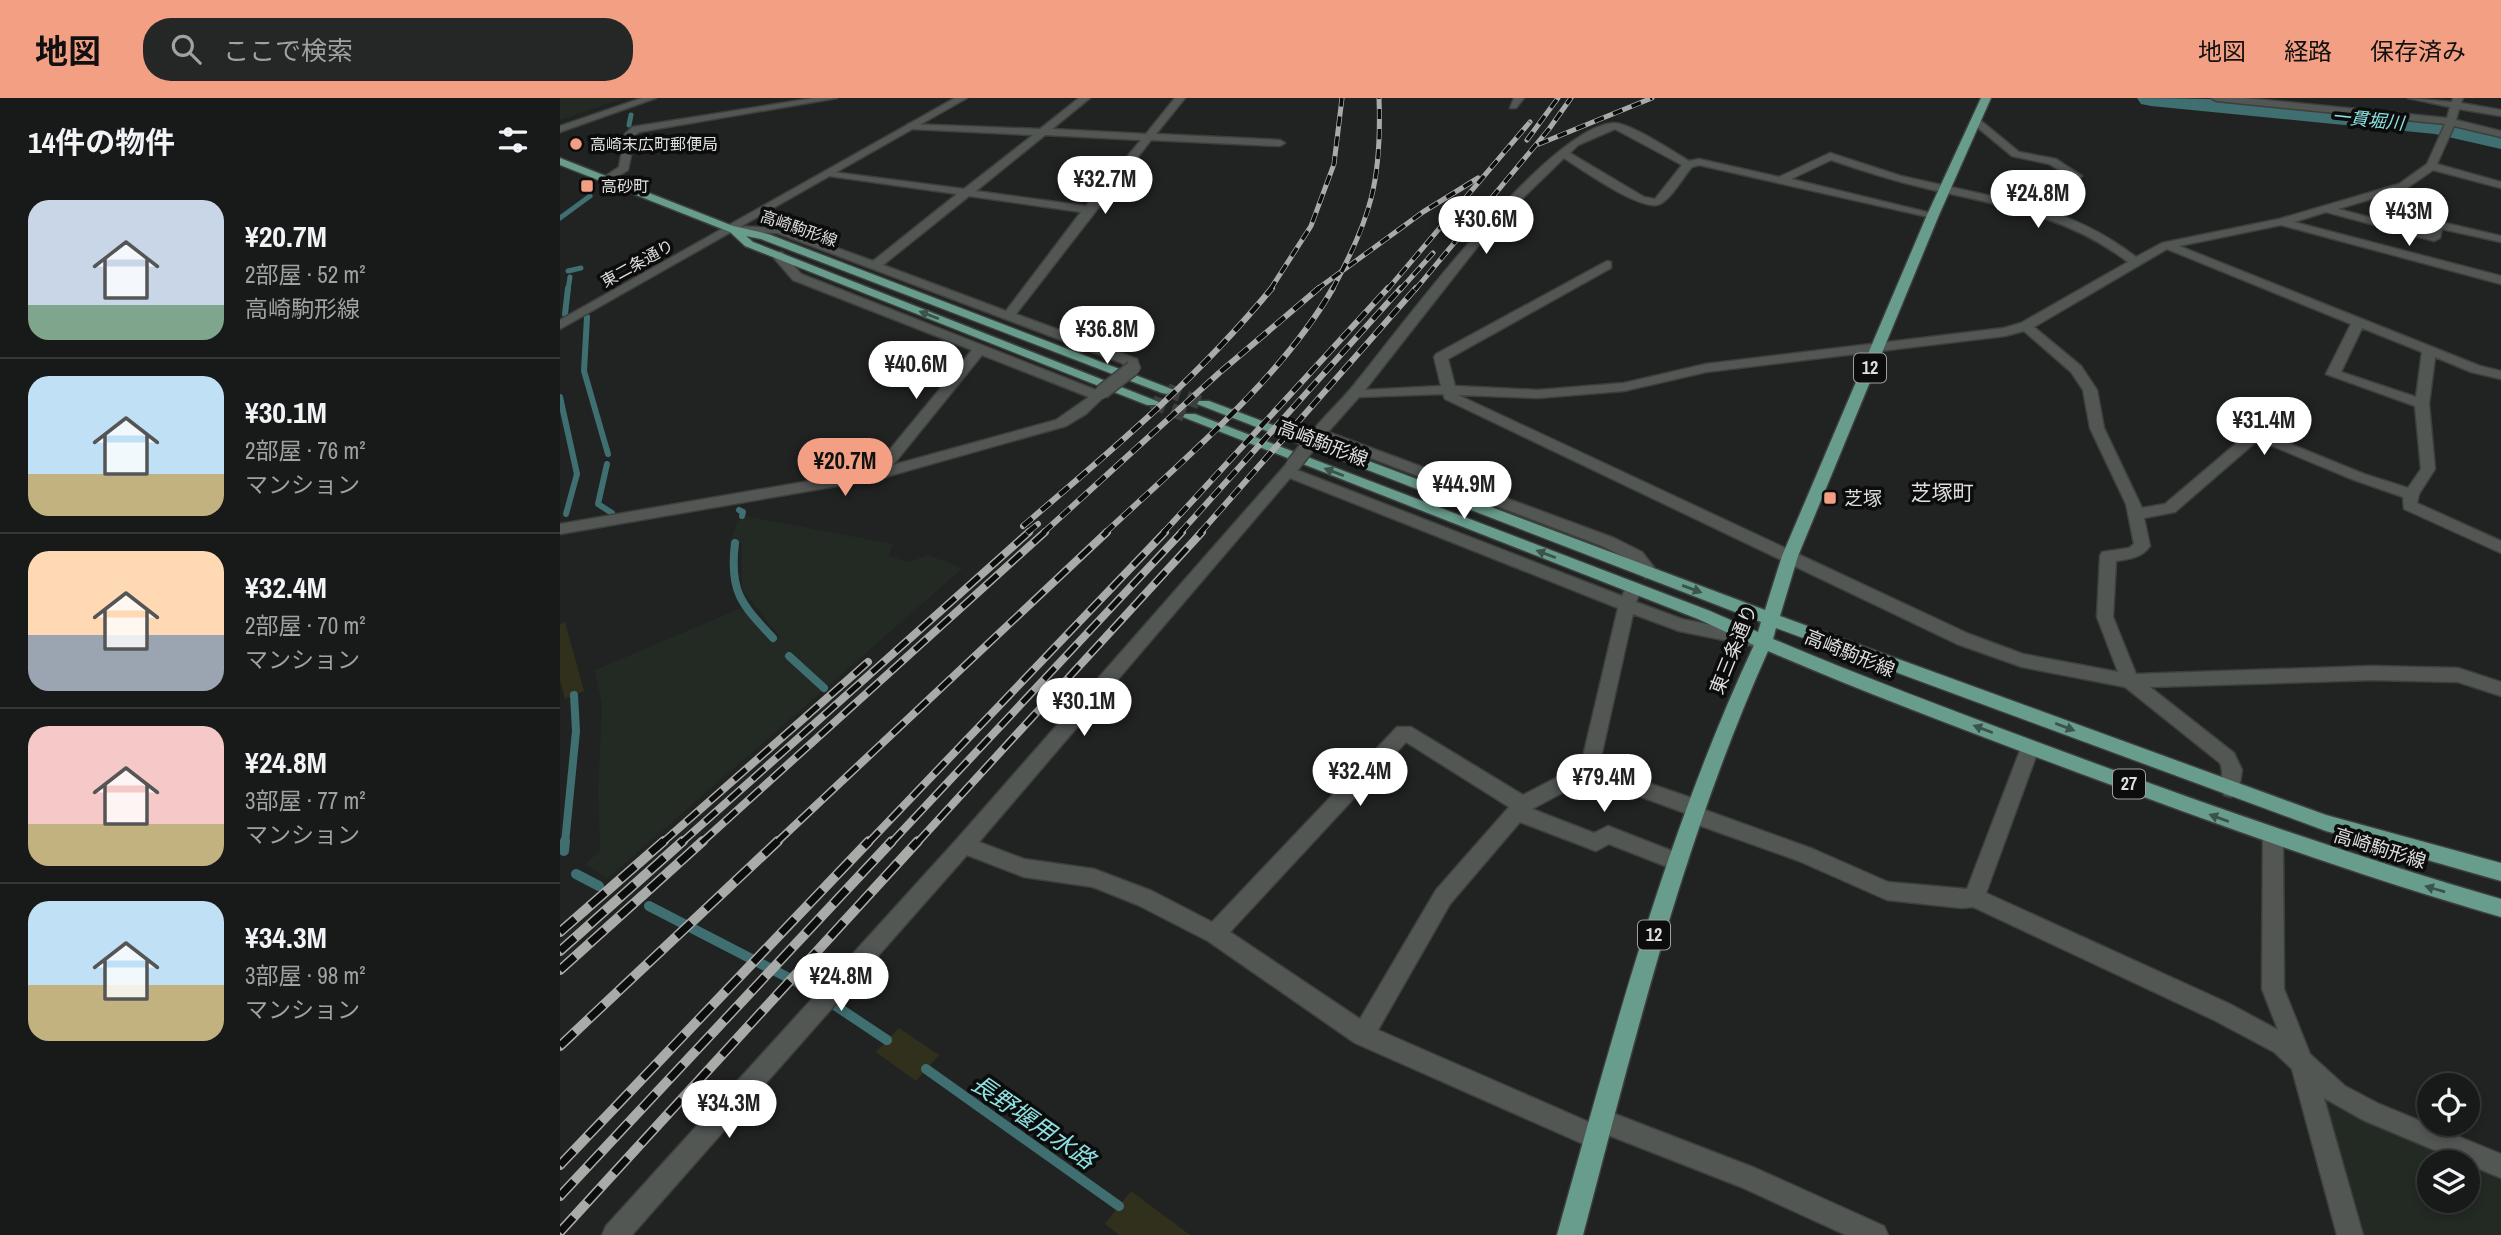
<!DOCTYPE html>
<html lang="ja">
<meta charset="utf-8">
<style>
:root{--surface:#181a19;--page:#252726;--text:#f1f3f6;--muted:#9fa1a2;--line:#363838;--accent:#f39f84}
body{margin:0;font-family:"Archivo Narrow","Noto Sans JP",sans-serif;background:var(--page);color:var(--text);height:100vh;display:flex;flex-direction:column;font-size:26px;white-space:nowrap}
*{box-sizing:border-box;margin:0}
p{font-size:23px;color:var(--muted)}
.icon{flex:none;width:38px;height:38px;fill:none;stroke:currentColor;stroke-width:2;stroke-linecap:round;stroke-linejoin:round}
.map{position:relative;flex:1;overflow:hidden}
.details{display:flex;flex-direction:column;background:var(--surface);width:560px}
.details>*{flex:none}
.tools{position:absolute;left:1857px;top:975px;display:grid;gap:14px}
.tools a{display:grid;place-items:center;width:63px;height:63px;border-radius:50%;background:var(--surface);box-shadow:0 4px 10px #0003,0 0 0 2px var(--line);font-size:35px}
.price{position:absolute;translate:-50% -60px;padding:0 16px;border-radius:24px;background:#fff;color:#222;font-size:23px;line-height:46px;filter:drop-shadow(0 2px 4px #0008)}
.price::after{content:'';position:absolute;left:50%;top:42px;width:21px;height:16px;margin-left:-10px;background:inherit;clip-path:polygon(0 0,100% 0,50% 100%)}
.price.active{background:var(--accent);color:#111}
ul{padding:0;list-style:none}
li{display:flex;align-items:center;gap:21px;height:175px;padding:0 28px}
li+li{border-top:2px solid var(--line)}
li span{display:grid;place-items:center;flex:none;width:196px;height:140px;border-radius:21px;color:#555}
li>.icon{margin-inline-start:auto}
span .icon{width:84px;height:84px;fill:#fffc;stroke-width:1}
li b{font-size:30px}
h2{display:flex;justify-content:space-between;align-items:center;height:84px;padding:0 28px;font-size:30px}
header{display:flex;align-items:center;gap:42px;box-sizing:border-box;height:98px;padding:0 35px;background:var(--accent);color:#111}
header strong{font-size:33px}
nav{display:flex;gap:38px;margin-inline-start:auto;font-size:24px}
.search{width:490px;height:63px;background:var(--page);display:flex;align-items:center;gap:18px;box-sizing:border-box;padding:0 24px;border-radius:28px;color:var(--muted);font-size:26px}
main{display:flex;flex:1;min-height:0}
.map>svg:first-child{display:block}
</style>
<header>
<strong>地図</strong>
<div class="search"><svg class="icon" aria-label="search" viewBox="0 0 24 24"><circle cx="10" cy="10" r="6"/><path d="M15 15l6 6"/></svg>ここで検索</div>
<nav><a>地図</a><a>経路</a><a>保存済み</a></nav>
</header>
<main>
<section class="details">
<h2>14件の物件<svg class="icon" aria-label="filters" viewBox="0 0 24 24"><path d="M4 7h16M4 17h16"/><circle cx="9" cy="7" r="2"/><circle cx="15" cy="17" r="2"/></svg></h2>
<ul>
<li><span style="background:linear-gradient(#c9d6e8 75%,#7fa58c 0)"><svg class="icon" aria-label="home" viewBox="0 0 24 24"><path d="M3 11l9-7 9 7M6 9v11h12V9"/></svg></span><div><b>¥20.7M</b><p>2部屋 · 52 m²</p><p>高崎駒形線</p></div></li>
<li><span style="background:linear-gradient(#bfe0f5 70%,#c2b280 0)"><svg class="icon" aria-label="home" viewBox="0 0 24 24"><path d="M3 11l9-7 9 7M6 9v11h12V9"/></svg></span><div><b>¥30.1M</b><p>2部屋 · 76 m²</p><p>マンション</p></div></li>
<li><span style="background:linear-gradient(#ffd9b3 60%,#9aa5b1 0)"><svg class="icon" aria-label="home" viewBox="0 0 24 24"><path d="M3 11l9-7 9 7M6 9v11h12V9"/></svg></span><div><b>¥32.4M</b><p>2部屋 · 70 m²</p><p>マンション</p></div></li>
<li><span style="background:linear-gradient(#f6c9c9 70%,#c2b280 0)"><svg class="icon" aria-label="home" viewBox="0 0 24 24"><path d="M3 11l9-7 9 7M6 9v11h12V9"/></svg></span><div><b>¥24.8M</b><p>3部屋 · 77 m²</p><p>マンション</p></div></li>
<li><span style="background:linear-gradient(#bfe0f5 60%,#c2b280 0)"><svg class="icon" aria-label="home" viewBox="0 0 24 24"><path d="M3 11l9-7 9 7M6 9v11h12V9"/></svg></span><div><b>¥34.3M</b><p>3部屋 · 98 m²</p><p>マンション</p></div></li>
</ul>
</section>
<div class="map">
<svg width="1941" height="1137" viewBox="0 0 1941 1137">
<rect width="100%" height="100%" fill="#202321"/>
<g fill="#222a23" fill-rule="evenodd">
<polygon points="0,0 61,0 62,1 0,22"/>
<polygon points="179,417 333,446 329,458 349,464 368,457 403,470 267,589 230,553 224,556 261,594 47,781 25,766 40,753 38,691 42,609 35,572 181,510 210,544 220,539 182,491 182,445 171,443"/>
<path d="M1762 999 1941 1077V1137H1800ZM1869 1064H1908V1102H1869Z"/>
</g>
<g fill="#31301c">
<polygon points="5,524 24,593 5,601 0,582 0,526"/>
<polygon points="339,930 379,957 356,983 316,954"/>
<polygon points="571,1093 630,1137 559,1137 545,1126"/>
</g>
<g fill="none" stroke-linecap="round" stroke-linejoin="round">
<g stroke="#3f6f70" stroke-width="5">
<polyline points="69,27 71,17"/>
<polyline points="0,120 30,98"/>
<polyline points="8,173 21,170"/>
<polyline points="8,192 10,179"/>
</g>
<g stroke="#3f6f70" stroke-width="6">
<polyline points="5,216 8,190"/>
<polyline points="27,219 24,273 48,356"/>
<polyline points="0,299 17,376 6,416"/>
<polyline points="47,366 38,406 52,415"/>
<polyline points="179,412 183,414 182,418"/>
</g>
<g stroke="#3f6f70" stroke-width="8">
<path d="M175 445C169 493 181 506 213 540"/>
<polyline points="229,558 264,590"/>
<polyline points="5,745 16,633 14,597"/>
</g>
<g stroke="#3f6f70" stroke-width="10">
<polyline points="4,753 5,743"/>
<polyline points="16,776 39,788"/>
<polyline points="89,808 252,892 327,942"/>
<polyline points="366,971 559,1108"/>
</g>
<path fill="#3f6f70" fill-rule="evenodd" d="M1577 0C1699 0 1822 8 1941 33V51L1875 36 1591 8 1581 6Z"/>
<g stroke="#3c3f3d" stroke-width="14" stroke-dasharray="14 7" stroke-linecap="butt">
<polyline points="607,292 644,306"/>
<polyline points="592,304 630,319"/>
</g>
<g stroke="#3d3f3d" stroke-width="3">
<g id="street">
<path d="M519 0H530L492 31 586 36 615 0H625L596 36 720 42 725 45 720 48 591 42 456 216 577 261 580 270 578 273H568L562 265 217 135 170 134 164 131 170 128 222 130 313 163 397 96 269 78 264 75 265 73 404 91 473 37 352 31 348 30V26L480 31ZM485 37 581 42 526 108 416 93ZM409 98 521 114 446 213 323 167Z"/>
<polygon points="954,0 964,0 956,10 950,10"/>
<path d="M1651 0H1685L1887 20 1890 9 1848 0 1892 4 1893 0H1903L1901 5 1941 12V18L1899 11 1896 22 1941 33V39L1894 28 1877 66 1941 84V90L1873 72 1847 90 1778 111 1869 135 1871 126 1877 123 1941 138V144L1882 131 1880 140 1874 143 1766 114 1734 124 1941 178V186L1721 127 1619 148 1920 268 1941 273V281L1911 274 1875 259 1869 306 1875 371 1859 396 1857 405 1941 443V455L1844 411 1843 399 1794 382 1698 342 1615 414 1584 420 1590 448C1581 460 1570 461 1556 463L1553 519 1576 576 1812 568 1898 570 1941 584V598L1898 584 1812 582 1590 589 1674 655 1682 672 1678 697 1671 699 1664 697C1659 686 1665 676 1660 665L1565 589 1462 569 1397 546 885 301 883 296 799 299 768 334 1054 440 1082 454 1099 476 1097 480H1085L1070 462 1042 448 761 341 755 344 748 339C762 319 782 303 797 283 842 228 986 31 1053 25 1069 24 1114 54 1129 63L1139 61 1219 79 1270 55 1341 78 1449 102V88L1511 79 1489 66 1452 58 1411 24 1420 22 1459 54 1496 61 1522 78 1512 87 1459 93 1460 105C1503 115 1541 132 1576 159L1602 145 1719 121 1839 86 1867 66 1885 26 1656 3ZM1055 31 1122 67 1095 101 1084 99 1010 55 1018 47ZM1004 60C1021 71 1083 115 1100 106 1112 100 1123 79 1132 69L1139 67 1373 120 1379 117 1231 81 1271 62C1303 73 1335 83 1369 91 1440 107 1508 118 1568 164L1461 225 1444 230 1146 266 1064 285 978 292 895 288 888 261 1051 170V164L1047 163 876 256 874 259 881 288 805 292 933 129ZM1607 151 1791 226 1766 276 1855 308 1861 371 1848 390 1804 376 1696 332 1691 333 1605 406 1582 410 1544 330 1537 292 1521 268 1474 229ZM1802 230 1862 254 1856 299 1781 274ZM1464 233 1511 274 1523 292 1530 330 1566 406 1574 446 1569 450 1542 454 1540 458 1537 519 1558 574 1463 556 1409 536 898 297 978 300 1064 293 1146 274 1445 238Z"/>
<path d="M214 154H222L241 176 536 292 542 290 549 294 526 316 506 328 318 381 0 436V426L313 372 412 252 233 182 214 160ZM422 257 529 299 496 322 333 367Z"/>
<path d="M733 362 740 367 737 372 1062 498 1068 486H1080L1082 490 1076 504 1122 521 1204 538 1207 543 1198 549 1119 533 1073 516 1039 668 1143 704 1145 712 1253 751 1328 784 1407 791 1461 650 1463 645 1470 642 1477 645 1479 650 1426 795 1670 906 1718 932 1702 891 1703 740 1706 734 1713 731 1720 734 1723 740 1724 891 1750 956 1785 988 1819 1006 1941 1056V1080L1803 1022 1764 1000 1803 1137H1777L1732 971 1714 954 1654 922 1413 809 1401 810 1327 802 1239 763 1127 723 1125 715 1030 680 972 711 1034 735 1048 728 1125 758 1128 764 1125 770 1118 773 1049 746 1036 753 960 724 890 806 818 932 1031 1025 1034 1015 1042 1011 1195 1070 1324 1128 1328 1137H1286L1181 1089 1048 1037 1045 1048 1037 1052 795 945 648 843 578 807 533 789 464 779 407 757 72 1137H42L46 1128 397 741 728 364ZM730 380 1058 510 1021 667 963 697 851 629H837L652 824 592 793 534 771 464 761 419 744ZM846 644 949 709 876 792 800 921 670 834Z"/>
</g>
</g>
<g stroke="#3d3f3d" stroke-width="3">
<g id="secondary">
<polygon points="82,0 96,0 0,34 0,28"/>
<polygon points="254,0 277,0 79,34 75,37 68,72 50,83 41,81 59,69 65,36 72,29"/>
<polygon points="395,0 407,0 0,231 0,222"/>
</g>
</g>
<g stroke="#3d3f3d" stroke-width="3">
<g id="primary">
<path d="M1421 0H1431L1379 117 1238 458 1220 518 1766 717 1941 765V783L1766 733 1216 530 1213 541C1319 586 1426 625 1534 665 1668 714 1803 761 1941 801V819C1798 778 1659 727 1519 675 1415 636 1310 597 1208 553 1124 740 1075 940 1023 1137H997C1053 937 1106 735 1194 547L1138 521 623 319 625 316H635L1150 513 1198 534 1201 524 637 306 639 303H649L1205 512 1222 458 1367 117Z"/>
<polygon points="0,60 173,128 208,136 614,292 607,296 602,295 201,141 186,138 193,144 599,304 597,307 587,307 185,148 170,134 0,67"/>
</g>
</g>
<use href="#street" fill="#535754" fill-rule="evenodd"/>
<use href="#secondary" fill="#535754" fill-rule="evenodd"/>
<use href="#primary" fill="#689d8e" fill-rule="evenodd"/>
<g stroke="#a9aba9" stroke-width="5">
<g id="rail-far3">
<polyline points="967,42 998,0"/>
<polyline points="979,46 1092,0"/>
<polyline points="710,192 751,128 774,66 782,0"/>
<polyline points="756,192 863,114 918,80"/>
<path d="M772 192C811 120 822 82 819 0"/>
<polyline points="827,192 970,24"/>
<polyline points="840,192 873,155"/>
<polyline points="855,192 989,31 1011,0"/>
</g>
</g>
<g stroke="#a9aba9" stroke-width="6">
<g id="rail-far2">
<path d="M463 428C551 353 638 280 712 190"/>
<polyline points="467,435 478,426"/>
<polyline points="483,435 659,275 759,190"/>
<path d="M545 435C621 364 721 281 773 190"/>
<polyline points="603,435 828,190"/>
<polyline points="620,435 841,190"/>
<polyline points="640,435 856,190"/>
</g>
</g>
<g stroke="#a9aba9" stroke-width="8">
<g id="rail-far1">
<polyline points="102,745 308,564"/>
<polyline points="121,745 469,434"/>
<polyline points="141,745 485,434"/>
<polyline points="216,745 547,434"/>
<polyline points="308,745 605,434"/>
<polyline points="331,745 622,434"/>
<polyline points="357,745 642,434"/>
</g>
</g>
<g stroke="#a9aba9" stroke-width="10">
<g id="rail">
<polyline points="0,834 104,743"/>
<polyline points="0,853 123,743"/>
<polyline points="0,872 143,743"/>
<polyline points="0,948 218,743"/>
<polyline points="0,1067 309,743"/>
<polyline points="0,1098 332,743"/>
<polyline points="0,1134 358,743"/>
</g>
</g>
<use href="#rail-far3" stroke="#0b0c0b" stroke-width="3.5" stroke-dasharray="10" stroke-linecap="butt"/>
<use href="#rail-far2" stroke="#0b0c0b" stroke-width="4.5" stroke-dasharray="12" stroke-linecap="butt"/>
<use href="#rail-far1" stroke="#0b0c0b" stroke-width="5" stroke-dasharray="16" stroke-linecap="butt"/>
<use href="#rail" stroke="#0b0c0b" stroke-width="7" stroke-dasharray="20" stroke-linecap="butt"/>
<g stroke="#3d3f3d" stroke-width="17" stroke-linecap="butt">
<g id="street-bridge">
<polyline points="542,294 573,270"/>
<polyline points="733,367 755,339"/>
</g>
</g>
<use href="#street-bridge" stroke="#535754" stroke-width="14"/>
</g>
<defs><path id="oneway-solid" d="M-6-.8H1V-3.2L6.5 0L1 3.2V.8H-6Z" transform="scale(1.75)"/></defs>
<g fill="#3a544c">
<use href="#oneway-solid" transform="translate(369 217) rotate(-159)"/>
<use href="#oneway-solid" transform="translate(774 374) rotate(-159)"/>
<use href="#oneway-solid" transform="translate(986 456) rotate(-159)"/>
<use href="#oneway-solid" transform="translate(1132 491) rotate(20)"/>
<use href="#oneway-solid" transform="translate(1505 629) rotate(21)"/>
<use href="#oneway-solid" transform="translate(1423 631) rotate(-159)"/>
<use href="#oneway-solid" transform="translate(1659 720) rotate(-160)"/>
<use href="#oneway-solid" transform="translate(1875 791) rotate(-164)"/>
</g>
<g fill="#f39f84" stroke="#0b0c0b" stroke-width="2.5">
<circle cx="16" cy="46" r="7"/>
<rect x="20" y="81" width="14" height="14" rx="3.5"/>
<rect x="1263" y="393" width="14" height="14" rx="3.5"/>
</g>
<g text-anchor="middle" stroke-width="7" stroke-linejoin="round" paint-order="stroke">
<g font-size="16" fill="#dddfdd" stroke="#0b0c0b" text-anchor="start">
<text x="30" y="52">高崎末広町郵便局</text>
<text x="41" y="94">高砂町</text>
</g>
<g font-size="16" fill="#dddfdd" stroke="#0b0c0b">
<text transform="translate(239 130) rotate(19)" y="6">高崎駒形線</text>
<text transform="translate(77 165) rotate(-29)" y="6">東二条通り</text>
</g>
<g font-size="18" font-style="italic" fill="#8de1e3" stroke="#0b0c0b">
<text transform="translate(1808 22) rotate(6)" y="6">一貫堀川</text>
</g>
<g fill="#0b0c0b" stroke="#9ea09e" stroke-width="2">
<rect x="1294" y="255.5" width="32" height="29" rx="5"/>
<rect x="1553" y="671.5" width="32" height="29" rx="5"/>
<rect x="1078" y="822.5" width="32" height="29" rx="5"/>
</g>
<g font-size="18" font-weight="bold" fill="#dddfdd">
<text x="1310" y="276">12</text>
<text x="1569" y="692">27</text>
<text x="1094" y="843">12</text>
</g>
<g font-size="19" fill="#dddfdd" stroke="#0b0c0b">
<text transform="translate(763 345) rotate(21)" y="7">高崎駒形線</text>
<text transform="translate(1173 551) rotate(-68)" y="7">東三条通り</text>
<text transform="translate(1290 555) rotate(22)" y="7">高崎駒形線</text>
<text transform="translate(1820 750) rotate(17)" y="7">高崎駒形線</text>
</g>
<g font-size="19" fill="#dddfdd" stroke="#0b0c0b" text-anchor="start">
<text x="1284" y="407">芝塚</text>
</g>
<g font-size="21" fill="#dddfdd" stroke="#0b0c0b">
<text x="1382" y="402">芝塚町</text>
</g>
<g font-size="24" font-style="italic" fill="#8de1e3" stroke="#0b0c0b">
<text transform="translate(473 1024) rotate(35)" y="8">長野堰用水路</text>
</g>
</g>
</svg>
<div class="tools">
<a><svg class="icon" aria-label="locate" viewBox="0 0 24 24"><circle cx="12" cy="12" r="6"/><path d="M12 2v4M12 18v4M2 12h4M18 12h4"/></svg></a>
<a><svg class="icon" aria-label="layers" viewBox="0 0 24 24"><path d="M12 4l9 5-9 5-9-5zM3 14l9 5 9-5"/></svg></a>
</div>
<b class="price" style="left:545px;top:118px">¥32.7M</b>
<b class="price" style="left:1478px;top:132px">¥24.8M</b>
<b class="price" style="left:1849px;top:150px">¥43M</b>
<b class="price" style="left:926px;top:158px">¥30.6M</b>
<b class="price" style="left:547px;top:268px">¥36.8M</b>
<b class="price" style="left:356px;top:303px">¥40.6M</b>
<b class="price" style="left:1704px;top:359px">¥31.4M</b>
<b class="price active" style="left:285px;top:400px">¥20.7M</b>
<b class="price" style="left:904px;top:423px">¥44.9M</b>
<b class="price" style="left:524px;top:640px">¥30.1M</b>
<b class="price" style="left:800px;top:710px">¥32.4M</b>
<b class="price" style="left:1044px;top:716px">¥79.4M</b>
<b class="price" style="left:281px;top:915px">¥24.8M</b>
<b class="price" style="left:169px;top:1042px">¥34.3M</b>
</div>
</main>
